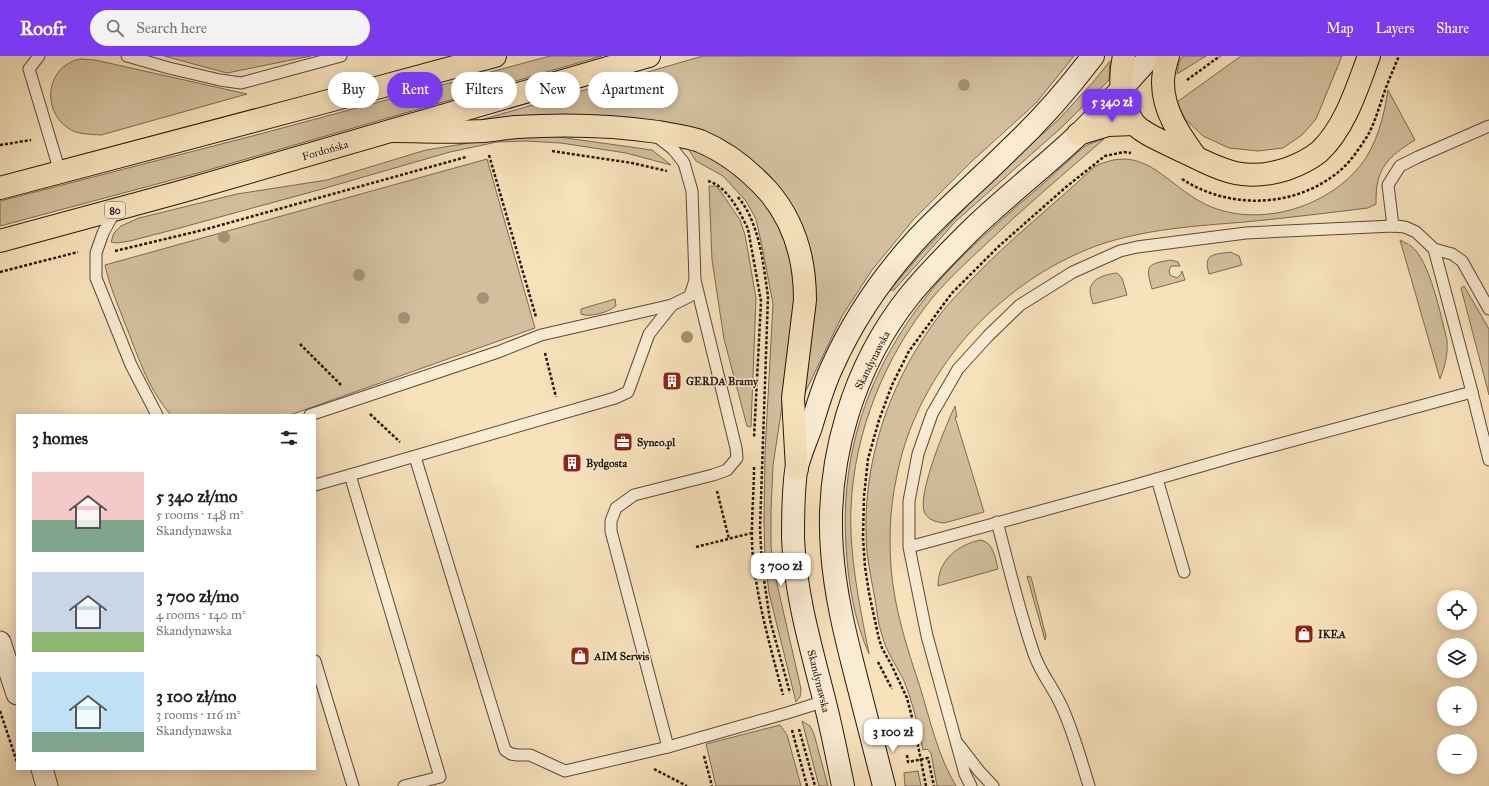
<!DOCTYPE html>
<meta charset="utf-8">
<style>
:root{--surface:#fff;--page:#f2f2f2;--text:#222;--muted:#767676;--accent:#7c3aed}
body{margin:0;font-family:"IM FELL Great Primer",serif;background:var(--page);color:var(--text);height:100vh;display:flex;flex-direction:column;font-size:15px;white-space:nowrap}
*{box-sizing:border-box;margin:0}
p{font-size:13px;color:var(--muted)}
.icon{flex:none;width:22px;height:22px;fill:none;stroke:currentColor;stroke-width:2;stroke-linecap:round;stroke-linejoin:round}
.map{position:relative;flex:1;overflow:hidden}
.drawer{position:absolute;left:16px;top:358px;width:300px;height:356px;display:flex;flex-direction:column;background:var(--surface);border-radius:0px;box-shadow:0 2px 10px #0003}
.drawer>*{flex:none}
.hud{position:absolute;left:328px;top:16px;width:380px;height:36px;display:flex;gap:8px}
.tools{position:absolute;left:1437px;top:534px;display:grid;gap:8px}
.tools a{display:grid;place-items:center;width:40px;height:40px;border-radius:50%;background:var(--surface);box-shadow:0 2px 10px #0003;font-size:20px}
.price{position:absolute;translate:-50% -34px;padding:0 9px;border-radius:8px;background:#fff;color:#222;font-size:13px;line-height:26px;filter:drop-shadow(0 1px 2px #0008)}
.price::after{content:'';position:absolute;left:50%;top:24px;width:12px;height:9px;margin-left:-6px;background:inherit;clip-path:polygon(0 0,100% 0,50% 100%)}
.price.selected{background:var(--accent);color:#fff}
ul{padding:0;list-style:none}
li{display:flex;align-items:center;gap:12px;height:100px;padding:0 16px}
li span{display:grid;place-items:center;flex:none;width:112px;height:80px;border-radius:0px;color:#555}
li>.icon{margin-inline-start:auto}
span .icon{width:48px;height:48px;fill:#fffc;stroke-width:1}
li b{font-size:17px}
h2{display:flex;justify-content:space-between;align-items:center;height:48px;padding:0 16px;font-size:17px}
.tag{padding:0 14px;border-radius:18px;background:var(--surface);box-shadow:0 2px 10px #0003;font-size:14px;line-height:36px}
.tag.selected{background:var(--accent);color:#fff}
header{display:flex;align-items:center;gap:24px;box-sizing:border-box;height:56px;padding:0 20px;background:var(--accent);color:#fff}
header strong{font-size:19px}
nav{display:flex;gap:22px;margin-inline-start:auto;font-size:14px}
.search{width:280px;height:36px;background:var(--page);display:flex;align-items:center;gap:10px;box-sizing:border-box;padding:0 14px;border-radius:22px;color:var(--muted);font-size:15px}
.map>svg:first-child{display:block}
</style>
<header>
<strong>Roofr</strong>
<div class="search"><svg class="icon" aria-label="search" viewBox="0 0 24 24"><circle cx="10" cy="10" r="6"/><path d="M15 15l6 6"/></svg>Search here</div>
<nav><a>Map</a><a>Layers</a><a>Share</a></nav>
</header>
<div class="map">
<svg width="1489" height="730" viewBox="0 0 1489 730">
<rect width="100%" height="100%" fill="#f7e2bc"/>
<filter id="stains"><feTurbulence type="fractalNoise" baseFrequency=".005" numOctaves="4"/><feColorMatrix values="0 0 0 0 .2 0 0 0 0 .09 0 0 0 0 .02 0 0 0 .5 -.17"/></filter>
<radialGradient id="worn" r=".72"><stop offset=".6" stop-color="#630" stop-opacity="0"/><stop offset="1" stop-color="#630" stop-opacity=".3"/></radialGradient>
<g fill="#d3bf9e" stroke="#7c6a55">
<polygon points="164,0 311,0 227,17"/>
<polygon points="550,0 602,0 198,117 0,170 0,145 260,78"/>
<polygon points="703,0 1074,0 1036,47 971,106 913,164 872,214 842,260 803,341 814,233 812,200 797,162 720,85 470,67"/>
<polygon points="1183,0 1206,0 1177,18 1179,6"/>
<polygon points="1241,0 1342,0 1316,63 1302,79 1283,92 1258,95 1229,92 1203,80 1185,63 1177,46"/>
<path d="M80 3 95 4 247 38 101 79C90 78 78 79 68 72 41 54 46 10 80 3Z"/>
<polygon points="1110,5 1109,24 1062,71 956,165 894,234 890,234 919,200 992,124 1059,63 1094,25"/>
<path d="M1388 34 1415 84C1399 94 1382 105 1378 125 1376 132 1376 140 1376 148L1368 152C1327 157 1286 162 1245 166 1195 170 1144 173 1096 190 997 227 915 318 896 424 890 452 889 482 891 511 894 552 907 592 920 631 930 664 938 700 956 730H937L931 697 927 693 923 694C918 670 913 647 904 625 897 610 886 596 882 579 878 568 877 555 875 543 872 527 869 512 867 496 860 409 889 324 942 256 951 244 962 234 972 223 1010 183 1054 149 1094 111 1145 85 1166 130 1207 149 1257 172 1325 153 1360 110 1377 89 1384 60 1388 34Z"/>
<polygon points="552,80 652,94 671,109 626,97 561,87 525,85 497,86 450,96 322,133 176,173 130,185 117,187 111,186 114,177 121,170 139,162 237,138 327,124 426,94 500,82"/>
<path d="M1104 83C1064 118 1023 152 985 189 967 206 949 222 933 241 885 300 854 376 851 452 849 501 860 550 869 598 854 564 848 526 846 489 840 396 869 314 926 241 950 209 986 178 1016 151 1030 139 1045 127 1058 114 1067 107 1075 98 1084 91 1090 87 1097 85 1104 83Z"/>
<polygon points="687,91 714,103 728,110 768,150 789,192 796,229 793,279 773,409 771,455 771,491 775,519 801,633 800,641 796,646 769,537 765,503 764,465 765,397 773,248 763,195 756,163 746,145 723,120 696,105"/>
<path d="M487 103 535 272 290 359H171C147 332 137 297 124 265 117 246 109 229 105 209Z"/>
<polygon points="709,130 715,130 719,133 740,164 745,179 756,242 751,371 747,370 724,283 712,204"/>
<path d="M1400 184C1404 186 1408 188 1411 190 1430 204 1441 261 1447 284 1448 299 1445 310 1440 323Z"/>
<path d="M1230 196 1239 200 1242 209 1209 218C1203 197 1213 199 1230 196Z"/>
<path d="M1171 204 1178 206 1180 210H1171L1169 215 1170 219 1177 222 1181 218 1182 215 1185 224 1152 233C1145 209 1147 208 1171 204Z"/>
<path d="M1117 217 1122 222 1127 239 1093 248C1092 244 1090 239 1090 235 1090 222 1107 218 1117 217Z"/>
<polygon points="1464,230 1489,273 1489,339 1461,232"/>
<path d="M615 243 616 250C609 256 589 262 581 258V253Z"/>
<path d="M955 350 957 361H955L984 456 944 467C936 466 927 464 924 455 918 436 946 369 955 350Z"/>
<path d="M981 484C994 487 995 502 998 513L938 530C938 504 957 489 981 484Z"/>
<polygon points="1027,520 1031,521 1046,580 1045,584"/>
<polygon points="802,665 810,670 814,678 828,730 819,730"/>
<polygon points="780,669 787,679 801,730 716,730 706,688"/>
<polygon points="918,715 921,730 905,730 904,717"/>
</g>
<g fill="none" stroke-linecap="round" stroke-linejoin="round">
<g stroke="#5a4938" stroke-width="13">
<g id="lane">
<polyline points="39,0 29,13 60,116"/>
<polyline points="127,0 169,12 220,24 241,27 341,0"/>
<polyline points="115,155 103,177 96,197 96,222 131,309 157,359"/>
<polyline points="1393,170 1388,129 1400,110 1418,101 1489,70"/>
<polyline points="1434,193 1452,198 1462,205 1489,253"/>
<polyline points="695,224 736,392 737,402 727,414 713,419 634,439 616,452 611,465 611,475 668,691 787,657 825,645"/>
<polyline points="1472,336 1489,404"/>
<polyline points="310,359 498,296 541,279 672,249 690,240 695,224 692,135 684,107 673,93 656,80"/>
<polyline points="415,401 505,694 511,698 517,699 530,699 565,715 668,691"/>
<polyline points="350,419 615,342 628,336 649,278 672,249"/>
<polyline points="1157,423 1184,516"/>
<polyline points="315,429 350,419 440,721 404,730"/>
<path d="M997 466C1009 510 1019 555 1034 598 1040 616 1052 630 1060 647 1072 671 1081 704 1089 730"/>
<polyline points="909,491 1132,430 1243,398 1472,336 1434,193 1416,176 1405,171 1393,170 1246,177 1137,191 1120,195 1073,216 1020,249 988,280 958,313 932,358 918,398 909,445 909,491 927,580 965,718 971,730"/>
<polyline points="315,605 353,730"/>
<polyline points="959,689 979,715 993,730"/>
</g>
</g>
<g stroke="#5a4938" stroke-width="23">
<g id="street">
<polyline points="0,586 17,638"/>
<polyline points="42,713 47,730"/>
</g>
</g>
<g stroke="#25160c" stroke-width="24">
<g id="secondary">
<path d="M843 730C837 700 831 669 823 639 810 588 795 536 793 482 793 460 793 437 796 415 799 400 806 385 811 371 817 351 823 330 832 311 853 264 883 220 918 182 947 151 979 124 1009 94 1040 65 1068 33 1093 0"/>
<path d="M884 730C874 691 864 652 854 613 844 574 835 536 832 495 825 405 853 310 910 239 928 217 949 196 969 176 1004 142 1043 112 1078 79 1104 54 1127 26 1151 0"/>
</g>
</g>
<g stroke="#25160c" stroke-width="24">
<g id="primary">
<path d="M1124 0C1119 22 1120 48 1134 67 1141 77 1166 87 1178 93 1219 112 1240 128 1287 113 1298 109 1310 103 1319 96 1345 72 1357 32 1369 0"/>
<path d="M1168 0C1165 9 1163 18 1163 27 1163 55 1180 79 1195 100"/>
<path d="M392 75C422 75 453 77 483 75 494 74 505 72 516 71 563 68 611 69 658 76 672 79 687 80 700 85 726 96 749 114 768 135 794 165 805 204 805 244L793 342 797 413"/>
<polyline points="1078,78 1108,69 1134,68"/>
<polyline points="0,132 310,50 495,0"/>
<polyline points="0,185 180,136 649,0"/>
</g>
</g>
<g stroke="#25160c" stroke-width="2.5" stroke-dasharray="3 2" stroke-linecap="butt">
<polyline points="1187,24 1220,0"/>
<polyline points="0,89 31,84"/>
<polyline points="552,95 632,107 667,115"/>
<polyline points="489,99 536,261"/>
<path d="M1182 123C1231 155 1300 152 1344 111 1353 102 1361 90 1368 79 1374 68 1378 55 1382 43 1387 28 1393 14 1399 0"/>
<path d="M708 125C727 130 740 156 748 173L761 245 754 382"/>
<path d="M738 141C760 168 763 207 768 240L760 472 762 510 770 564 790 637"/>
<polyline points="115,195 203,174 466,101"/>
<polyline points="0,216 78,196"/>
<polyline points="300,288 341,329"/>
<polyline points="545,297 556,341"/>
<polyline points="370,358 400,386"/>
<path d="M754 411C754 442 750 472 753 502 758 549 771 593 783 639"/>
<polyline points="717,435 729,483"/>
<polyline points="696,491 752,477"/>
<polyline points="878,606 892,633"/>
<polyline points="0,655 17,706"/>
<polyline points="799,673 815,730"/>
<polyline points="792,674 807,730"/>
<polyline points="907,699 908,706 928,702 934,730"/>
<polyline points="704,700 712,730"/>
<polyline points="654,713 687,730"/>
<polyline points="926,730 914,669 907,642 892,610 882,592 879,583 869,537 865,511 863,482 864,440 868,403 879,364 892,329 909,295 952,237 998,191 1066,131 1105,100 1124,96 1131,97"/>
</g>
<use href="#lane" stroke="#faecd3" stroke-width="11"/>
<use href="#street" stroke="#faecd3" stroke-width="21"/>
<use href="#secondary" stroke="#faecd3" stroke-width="22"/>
<use href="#primary" stroke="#f7e2bc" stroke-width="22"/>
</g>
<g fill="#a59277">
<circle cx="964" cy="29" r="6"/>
<circle cx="224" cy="181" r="6"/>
<circle cx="359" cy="219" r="6"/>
<circle cx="483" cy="242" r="6"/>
<circle cx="404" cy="262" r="6"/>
<circle cx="687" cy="281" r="6"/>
</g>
<defs>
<g id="building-square" transform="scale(1)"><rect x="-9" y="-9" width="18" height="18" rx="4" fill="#8f2418" stroke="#faecd3"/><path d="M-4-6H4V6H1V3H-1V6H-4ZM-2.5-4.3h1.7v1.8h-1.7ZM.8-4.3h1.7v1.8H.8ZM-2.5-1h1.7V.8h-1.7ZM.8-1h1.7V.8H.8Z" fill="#fff"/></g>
<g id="office-square" transform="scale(1)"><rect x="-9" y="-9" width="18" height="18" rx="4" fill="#8f2418" stroke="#faecd3"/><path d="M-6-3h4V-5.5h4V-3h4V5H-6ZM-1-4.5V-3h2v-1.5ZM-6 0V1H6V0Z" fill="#fff"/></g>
<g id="shop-square" transform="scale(1)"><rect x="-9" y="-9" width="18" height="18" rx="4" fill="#8f2418" stroke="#faecd3"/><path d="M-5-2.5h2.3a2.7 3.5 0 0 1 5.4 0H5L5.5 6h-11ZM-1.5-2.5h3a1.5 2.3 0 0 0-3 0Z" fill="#fff"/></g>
</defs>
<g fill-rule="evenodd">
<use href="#building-square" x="672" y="325"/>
<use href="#office-square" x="623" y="386"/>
<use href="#building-square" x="572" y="407"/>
<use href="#shop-square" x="1304" y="578"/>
<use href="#shop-square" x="580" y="600"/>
</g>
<g text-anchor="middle" stroke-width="3" stroke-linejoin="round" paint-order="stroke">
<rect fill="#faecd3" stroke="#655648" stroke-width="1" x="105" y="146" width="20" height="16" rx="3"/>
<g font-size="10" font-weight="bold" fill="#25160c">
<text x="115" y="158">80</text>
</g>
<g font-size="11" fill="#25160c" stroke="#faecd3">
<text transform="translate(325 94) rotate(-16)" y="4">Fordońska</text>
<text transform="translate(872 304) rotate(-63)" y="4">Skandynawska</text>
<text transform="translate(819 625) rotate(76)" y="4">Skandynawska</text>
</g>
<g font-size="11" font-weight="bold" fill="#25160c" stroke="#faecd3" text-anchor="start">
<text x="686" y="329">GERDA Bramy</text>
<text x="637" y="390">Syneo.pl</text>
<text x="586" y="411">Bydgosta</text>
<text x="1318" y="582">IKEA</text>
<text x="594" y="604">AIM Serwis</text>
</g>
</g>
<rect width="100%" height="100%" filter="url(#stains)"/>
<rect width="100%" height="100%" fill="url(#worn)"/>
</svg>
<div class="tools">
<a><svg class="icon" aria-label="locate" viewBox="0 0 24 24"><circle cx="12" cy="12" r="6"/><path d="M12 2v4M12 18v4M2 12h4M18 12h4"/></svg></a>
<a><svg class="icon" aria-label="layers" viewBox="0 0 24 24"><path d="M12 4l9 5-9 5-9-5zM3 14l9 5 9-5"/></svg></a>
<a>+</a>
<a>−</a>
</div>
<b class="price selected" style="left:1112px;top:67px">5 340 zł</b>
<b class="price" style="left:781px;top:531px">3 700 zł</b>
<b class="price" style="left:893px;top:697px">3 100 zł</b>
<div class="hud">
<a class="tag">Buy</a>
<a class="tag selected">Rent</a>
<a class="tag">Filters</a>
<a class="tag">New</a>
<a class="tag">Apartment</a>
</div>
<section class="drawer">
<h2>3 homes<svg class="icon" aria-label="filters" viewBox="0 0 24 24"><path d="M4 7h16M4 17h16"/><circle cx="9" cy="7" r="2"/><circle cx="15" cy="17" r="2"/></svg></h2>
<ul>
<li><span style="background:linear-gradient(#f6c9c9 60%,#7fa58c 0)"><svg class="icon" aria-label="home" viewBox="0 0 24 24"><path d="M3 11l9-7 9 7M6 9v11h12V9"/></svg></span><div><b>5 340 zł/mo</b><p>5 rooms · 148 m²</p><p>Skandynawska</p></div></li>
<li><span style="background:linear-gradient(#c9d6e8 75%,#8fb573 0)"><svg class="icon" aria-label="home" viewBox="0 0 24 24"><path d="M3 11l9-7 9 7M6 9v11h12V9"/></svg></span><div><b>3 700 zł/mo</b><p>4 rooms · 140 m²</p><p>Skandynawska</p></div></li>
<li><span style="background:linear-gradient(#bfe0f5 75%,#7fa58c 0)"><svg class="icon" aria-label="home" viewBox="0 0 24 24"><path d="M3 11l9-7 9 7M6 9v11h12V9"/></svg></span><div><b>3 100 zł/mo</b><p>3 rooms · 116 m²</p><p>Skandynawska</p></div></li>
</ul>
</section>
</div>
